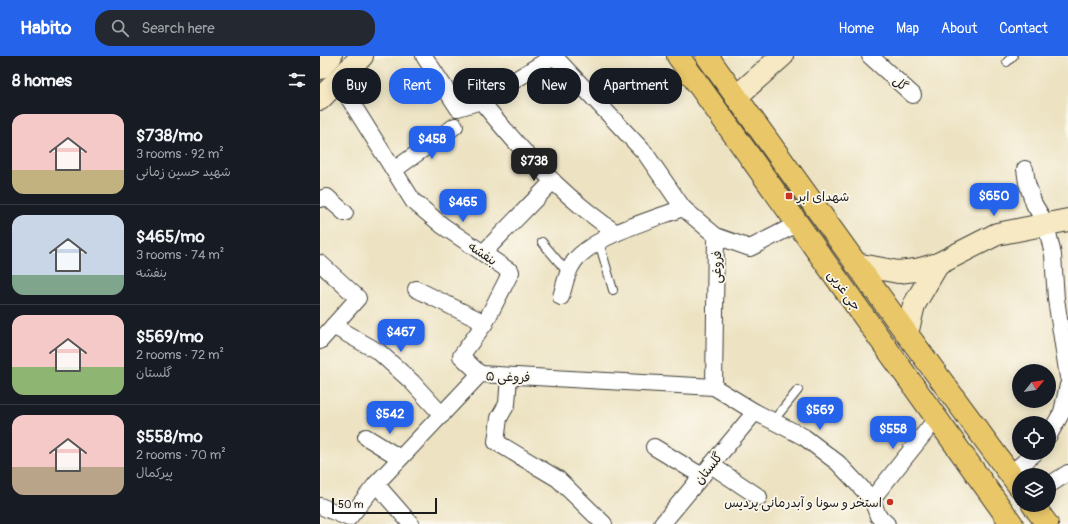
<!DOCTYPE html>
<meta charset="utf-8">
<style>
:root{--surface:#171b24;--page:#242831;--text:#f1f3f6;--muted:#9ea1a6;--line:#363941;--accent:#2563eb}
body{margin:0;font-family:Pangolin,"Playpen Sans Arabic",sans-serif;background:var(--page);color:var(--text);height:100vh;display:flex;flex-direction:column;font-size:15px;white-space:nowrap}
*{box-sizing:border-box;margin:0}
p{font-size:13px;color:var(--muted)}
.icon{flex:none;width:22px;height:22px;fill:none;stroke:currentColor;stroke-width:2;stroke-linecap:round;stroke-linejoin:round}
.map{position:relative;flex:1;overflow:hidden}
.drawer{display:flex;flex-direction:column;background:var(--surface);width:320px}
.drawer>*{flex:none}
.top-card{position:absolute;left:12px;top:12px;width:380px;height:36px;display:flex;gap:8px}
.needle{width:26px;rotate:60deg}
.controls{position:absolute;left:692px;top:308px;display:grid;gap:8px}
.controls a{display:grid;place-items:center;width:44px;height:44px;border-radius:50%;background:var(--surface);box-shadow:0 2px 10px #0003;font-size:20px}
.scale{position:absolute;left:12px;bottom:10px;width:105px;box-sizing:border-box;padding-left:4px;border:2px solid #1c1c1c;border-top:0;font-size:11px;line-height:14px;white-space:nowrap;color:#1c1c1c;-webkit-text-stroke:3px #fbf7ec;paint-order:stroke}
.price{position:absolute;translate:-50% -34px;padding:0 9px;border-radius:8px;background:var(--accent);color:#fff;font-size:13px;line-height:26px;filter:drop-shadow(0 1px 2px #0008)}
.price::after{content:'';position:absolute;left:50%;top:24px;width:12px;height:9px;margin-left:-6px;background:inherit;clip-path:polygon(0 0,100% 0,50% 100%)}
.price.current{background:#222;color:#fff}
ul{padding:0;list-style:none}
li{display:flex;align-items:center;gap:12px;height:100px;padding:0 12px}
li+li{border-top:1px solid var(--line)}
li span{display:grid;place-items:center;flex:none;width:112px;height:80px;border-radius:12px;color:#555}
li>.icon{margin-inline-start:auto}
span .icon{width:48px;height:48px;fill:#fffc;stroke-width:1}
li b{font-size:17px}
h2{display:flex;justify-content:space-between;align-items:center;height:48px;padding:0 12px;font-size:17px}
.chip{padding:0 14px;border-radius:16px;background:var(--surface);box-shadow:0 2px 10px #0003;font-size:14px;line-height:36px}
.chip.current{background:var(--accent);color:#fff}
header{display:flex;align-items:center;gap:24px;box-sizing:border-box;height:56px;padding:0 20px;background:var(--accent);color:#fff}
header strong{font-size:19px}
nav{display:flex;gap:22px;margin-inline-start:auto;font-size:14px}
.search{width:280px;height:36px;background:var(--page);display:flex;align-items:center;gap:10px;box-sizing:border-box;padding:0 14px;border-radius:16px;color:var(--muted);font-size:15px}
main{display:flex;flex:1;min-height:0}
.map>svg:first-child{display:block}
</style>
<header>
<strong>Habito</strong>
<div class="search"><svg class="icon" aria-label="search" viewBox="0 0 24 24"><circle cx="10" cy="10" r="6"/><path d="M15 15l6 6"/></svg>Search here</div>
<nav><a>Home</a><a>Map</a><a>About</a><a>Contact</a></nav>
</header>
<main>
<section class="drawer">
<h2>8 homes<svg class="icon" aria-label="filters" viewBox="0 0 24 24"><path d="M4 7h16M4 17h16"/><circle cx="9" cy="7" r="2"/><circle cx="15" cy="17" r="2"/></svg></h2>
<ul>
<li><span style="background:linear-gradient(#f6c9c9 70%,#c2b280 0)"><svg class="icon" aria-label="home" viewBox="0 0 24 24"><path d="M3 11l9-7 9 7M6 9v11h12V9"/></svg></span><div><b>$738/mo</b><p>3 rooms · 92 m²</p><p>شهید حسین زمانی</p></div></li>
<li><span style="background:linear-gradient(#c9d6e8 75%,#7fa58c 0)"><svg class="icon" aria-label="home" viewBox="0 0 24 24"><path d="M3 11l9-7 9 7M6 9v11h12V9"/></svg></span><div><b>$465/mo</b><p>3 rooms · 74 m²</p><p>بنفشه</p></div></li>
<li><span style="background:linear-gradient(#f6c9c9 65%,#8fb573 0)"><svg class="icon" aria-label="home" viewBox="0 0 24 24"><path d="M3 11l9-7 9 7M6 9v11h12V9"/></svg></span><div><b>$569/mo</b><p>2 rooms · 72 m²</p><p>گلستان</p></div></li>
<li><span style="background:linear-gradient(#f6c9c9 65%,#b9a48a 0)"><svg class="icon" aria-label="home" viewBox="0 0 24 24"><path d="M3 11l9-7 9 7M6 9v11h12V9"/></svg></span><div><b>$558/mo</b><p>2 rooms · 70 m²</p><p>پیرکمال</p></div></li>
</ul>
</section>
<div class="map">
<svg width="748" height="468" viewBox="0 0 748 468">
<rect width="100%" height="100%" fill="#fbf7ec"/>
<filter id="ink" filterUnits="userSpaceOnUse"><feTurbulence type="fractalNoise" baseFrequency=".025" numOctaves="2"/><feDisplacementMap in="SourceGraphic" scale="8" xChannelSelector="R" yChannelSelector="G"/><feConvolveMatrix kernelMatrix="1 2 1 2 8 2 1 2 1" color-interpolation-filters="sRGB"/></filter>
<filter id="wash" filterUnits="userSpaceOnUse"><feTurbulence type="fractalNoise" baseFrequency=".012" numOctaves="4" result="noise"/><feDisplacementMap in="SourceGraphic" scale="16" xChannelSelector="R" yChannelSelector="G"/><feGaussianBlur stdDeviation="0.9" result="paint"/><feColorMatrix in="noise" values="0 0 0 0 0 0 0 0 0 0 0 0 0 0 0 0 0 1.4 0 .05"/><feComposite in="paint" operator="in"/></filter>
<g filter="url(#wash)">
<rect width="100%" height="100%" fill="#ede3c3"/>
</g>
<g filter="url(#ink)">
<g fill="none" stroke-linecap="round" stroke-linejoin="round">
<g stroke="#3b3a35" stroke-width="10">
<g id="service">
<polyline points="687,6 693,0"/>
<polyline points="222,186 248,217"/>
<polyline points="279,186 293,234"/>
<polyline points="453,365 478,334"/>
</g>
</g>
<g stroke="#3b3a35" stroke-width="18">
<g id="minor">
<polyline points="104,0 138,52 161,45 234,0"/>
<polyline points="234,0 325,97 363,152 396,180"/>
<polyline points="550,0 593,39"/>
<polyline points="18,25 93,145 123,170 191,216 165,267 141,300 160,318"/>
<path d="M161 45C192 83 224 120 262 151 273 160 285 169 296 177"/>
<polyline points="705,113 707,127 714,148 726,168 733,199 736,243 748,321"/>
<polyline points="74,114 135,70"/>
<polyline points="0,143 7,141 25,157"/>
<polyline points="163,197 233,125"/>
<polyline points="0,207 38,242 0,285"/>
<polyline points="96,233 165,267"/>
<path d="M241 241C245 227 248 209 260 199 284 177 331 164 363 152"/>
<polyline points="13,270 59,296 92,326 122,359"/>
<polyline points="189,320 187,348 179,362 176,386 238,423 284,468"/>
<polyline points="394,331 396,180 430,192 477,168"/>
<polyline points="729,379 742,356 748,329"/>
<polyline points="46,381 80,402"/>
<polyline points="334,391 382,420"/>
<polyline points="391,409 439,441"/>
<polyline points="690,418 715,397"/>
<polyline points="56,428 91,468"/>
<polyline points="729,429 748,417"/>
<polyline points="552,443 616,363"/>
<polyline points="0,450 29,462 56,428 160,318 394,331 435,356 484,381 518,407 552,443 558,460 567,468"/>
<polyline points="342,468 435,356"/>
</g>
</g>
<g stroke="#3b3a35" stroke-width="24">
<g id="secondary">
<polyline points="0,12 11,0"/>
<polyline points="416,41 462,0"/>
<polyline points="0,43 42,0"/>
<polyline points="536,208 578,216 596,214 618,208 677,178 748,164"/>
<polyline points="587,278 594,249 618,208"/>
</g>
</g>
<g stroke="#3b3a35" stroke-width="24">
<g id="primary">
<polyline points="358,0 692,468"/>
<polyline points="387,0 576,263 699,430"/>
<polyline points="713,449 727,468"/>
</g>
</g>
<use href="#service" stroke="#fff" stroke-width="8"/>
<use href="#minor" stroke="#fff" stroke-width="16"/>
<use href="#secondary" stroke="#f6e9c3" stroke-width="22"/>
<use href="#primary" stroke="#e9c769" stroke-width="22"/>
</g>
</g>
<g fill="#c8321e" stroke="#fbf7ec" stroke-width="1.5">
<rect x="465" y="136" width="8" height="8" rx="2"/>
<circle cx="570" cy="446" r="4"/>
</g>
<g text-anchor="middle" stroke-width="3.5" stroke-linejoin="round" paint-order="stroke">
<g font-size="13" fill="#1c1c1c" stroke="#fbf7ec">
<text transform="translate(581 27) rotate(42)" y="5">گل</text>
<text transform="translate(163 197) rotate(34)" y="5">بنفشه</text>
<text transform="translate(396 211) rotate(-89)" y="5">فروغی</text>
<text transform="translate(525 234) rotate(54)" y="5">جی غربی</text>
<text transform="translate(188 320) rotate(2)" y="5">فروغی ۵</text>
<text transform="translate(388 412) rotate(-51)" y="5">گلستان</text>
</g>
<g font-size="13" fill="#1c1c1c" stroke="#fbf7ec" text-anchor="start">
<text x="477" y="145">شهدای ابر</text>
<text x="562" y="451" text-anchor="end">استخر و سونا و آبدرمانی پردیس</text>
</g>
</g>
</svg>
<div class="controls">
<a><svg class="needle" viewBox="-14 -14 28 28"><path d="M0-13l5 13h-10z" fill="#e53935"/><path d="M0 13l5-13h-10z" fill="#9ea1a6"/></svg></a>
<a><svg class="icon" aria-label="locate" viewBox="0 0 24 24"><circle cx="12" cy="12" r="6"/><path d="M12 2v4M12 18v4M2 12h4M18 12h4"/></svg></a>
<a><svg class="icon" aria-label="layers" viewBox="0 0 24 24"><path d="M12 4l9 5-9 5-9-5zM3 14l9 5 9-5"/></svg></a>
</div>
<div class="scale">50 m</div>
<b class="price" style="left:112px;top:104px">$458</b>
<b class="price current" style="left:214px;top:126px">$738</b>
<b class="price" style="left:674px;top:161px">$650</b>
<b class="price" style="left:143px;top:167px">$465</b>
<b class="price" style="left:81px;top:297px">$467</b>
<b class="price" style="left:500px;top:375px">$569</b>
<b class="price" style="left:70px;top:379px">$542</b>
<b class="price" style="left:573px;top:394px">$558</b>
<div class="top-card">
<a class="chip">Buy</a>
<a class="chip current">Rent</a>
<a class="chip">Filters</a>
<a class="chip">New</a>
<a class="chip">Apartment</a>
</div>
</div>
</main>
